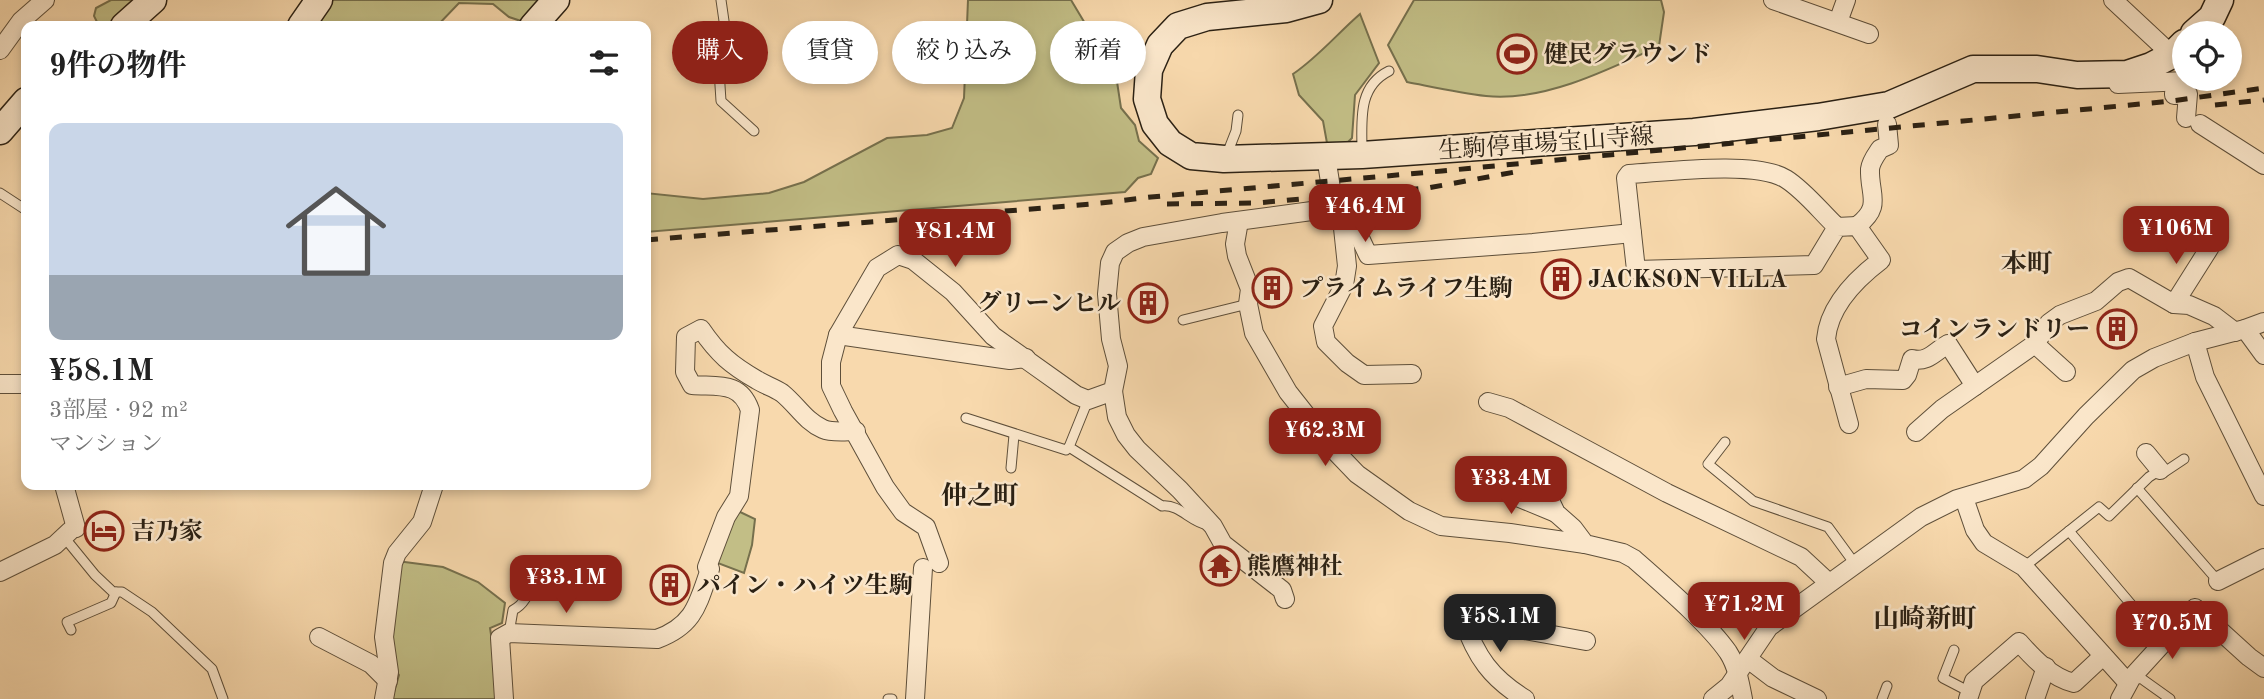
<!DOCTYPE html>
<html lang="ja">
<meta charset="utf-8">
<style>
:root{--surface:#fff;--page:#f6f6f6;--text:#222;--muted:#767676;--accent:#8f2418}
body{margin:0;font-family:"Old Standard TT","Noto Serif JP",serif;background:var(--page);color:var(--text);height:100vh;display:flex;flex-direction:column;font-size:26px;white-space:nowrap}
*{box-sizing:border-box;margin:0}
p{font-size:23px;color:var(--muted)}
.icon{flex:none;width:38px;height:38px;fill:none;stroke:currentColor;stroke-width:2;stroke-linecap:round;stroke-linejoin:round}
.map{position:relative;flex:1;overflow:hidden}
.side{position:absolute;left:21px;top:21px;width:630px;height:469px;display:flex;flex-direction:column;background:var(--surface);border-radius:14px;box-shadow:0 4px 10px #0003}
.side>*{flex:none}
.guide{position:absolute;left:672px;top:21px;width:665px;height:63px;display:flex;gap:14px}
.fabs{position:absolute;left:2172px;top:21px;display:grid;gap:14px}
.fabs a{display:grid;place-items:center;width:70px;height:70px;border-radius:50%;background:var(--surface);box-shadow:0 4px 10px #0003;font-size:35px}
.price{position:absolute;translate:-50% -60px;padding:0 16px;border-radius:14px;background:var(--accent);color:#fff;font-size:23px;line-height:46px;filter:drop-shadow(0 2px 4px #0008)}
.price::after{content:'';position:absolute;left:50%;top:42px;width:21px;height:16px;margin-left:-10px;background:inherit;clip-path:polygon(0 0,100% 0,50% 100%)}
.price.current{background:#222;color:#fff}
ul{padding:0;list-style:none}
li{display:grid;align-content:center;gap:14px;height:371px;padding:0 28px}
li span{display:grid;place-items:center;height:217px;border-radius:14px;color:#555}
li>.icon{margin-inline-start:auto}
span .icon{width:126px;height:126px;fill:#fffc;stroke-width:1}
li b{font-size:30px}
h2{display:flex;justify-content:space-between;align-items:center;height:84px;padding:0 28px;font-size:30px}
.chip{padding:0 24px;border-radius:32px;background:var(--surface);box-shadow:0 4px 10px #0003;font-size:24px;line-height:63px}
.chip.current{background:var(--accent);color:#fff}
.map>svg:first-child{display:block}
</style>
<div class="map">
<svg width="2264" height="699" viewBox="0 0 2264 699">
<rect width="100%" height="100%" fill="#f8d9ad"/>
<filter id="stains"><feTurbulence type="fractalNoise" baseFrequency=".00286" numOctaves="4"/><feColorMatrix values="0 0 0 0 .2 0 0 0 0 .09 0 0 0 0 .02 0 0 0 .5 -.17"/></filter>
<radialGradient id="worn" r=".72"><stop offset=".6" stop-color="#630" stop-opacity="0"/><stop offset="1" stop-color="#630" stop-opacity=".3"/></radialGradient>
<g fill="#c2be86" stroke="#76704d" stroke-width="2">
<polygon points="111,0 140,0 130,11 105,26 97,22 94,16 96,8"/>
<polygon points="332,0 539,0 524,22 509,17 493,4 459,3 437,26 318,26"/>
<polygon points="968,0 1071,0 1116,75 1121,108 1135,125 1139,141 1158,158 1151,174 1138,178 1125,192 646,232 646,193 703,199 769,193 804,182 887,138 927,135 952,128 964,98"/>
<path d="M1414 0H1661L1664 12 1659 46C1608 70 1543 102 1486 96 1460 93 1433 87 1407 82L1388 45Z"/>
<path d="M1360 14 1379 63 1355 95 1352 138 1345 145 1327 143 1323 121 1299 95 1293 74C1318 57 1337 34 1360 14Z"/>
<polygon points="738,511 755,519 752,545 744,573 715,562"/>
<path d="M397 561 443 567 478 582 505 603 502 623 490 628 497 673V699H392L399 675C379 650 392 591 397 561Z"/>
</g>
<g fill="none" stroke-linecap="round" stroke-linejoin="round">
<g stroke="#5e4f3a" stroke-width="11">
<g id="lane">
<polyline points="721,0 728,49 719,70 721,101 754,131"/>
<path d="M1362 152C1362 121 1357 87 1389 71"/>
<polyline points="1227,154 1236,131 1238,115"/>
<polyline points="0,193 26,210"/>
<polyline points="1183,320 1248,304"/>
<path d="M1088 400 1069 447 1162 506C1180 504 1190 522 1208 525"/>
<polyline points="966,418 1066,450 1069,447"/>
<polyline points="1725,442 1708,464 1753,501 1828,527 1855,564"/>
<polyline points="1011,468 1014,435"/>
<polyline points="2137,488 2218,581"/>
<polyline points="2069,531 2163,642"/>
<polyline points="64,537 95,575 113,592 122,592 152,612 212,669 223,699"/>
<polyline points="2024,567 2099,507 2109,516 2149,477 2160,470 2163,473 2184,459"/>
<polyline points="71,630 67,622 111,603 116,592"/>
<path d="M509 633 513 610C529 603 532 580 541 567"/>
<polyline points="1954,650 1943,678 1970,692"/>
<polyline points="2133,678 2142,679 2170,699"/>
<polyline points="888,699 892,699"/>
<polyline points="1882,699 1887,686"/>
</g>
</g>
<g stroke="#5e4f3a" stroke-width="20">
<g id="street">
<polyline points="1773,0 1869,34"/>
<polyline points="2113,0 2172,55"/>
<polyline points="1838,22 1846,0"/>
<polyline points="0,50 21,21 45,0"/>
<polyline points="2118,84 2185,81"/>
<polyline points="2174,93 2174,95 2188,94 2186,118"/>
<polyline points="2200,124 2264,165"/>
<polyline points="1326,156 1334,208"/>
<polyline points="1347,210 1368,255 1533,243 1632,233"/>
<polyline points="1239,221 1235,244 1237,256 1250,289 1248,304 1254,333 1288,392 1333,449 1357,474 1409,511 1441,526 1510,533 1585,544"/>
<path d="M1857 226C1883 206 1869 195 1870 169 1871 161 1876 155 1880 149L1889 145 1887 124"/>
<path d="M1837 227 1814 265 1636 270 1626 178 1629 174C1665 172 1756 160 1786 179 1805 191 1821 212 1837 227L1857 226 1881 260C1856 279 1829 306 1826 339L1849 424"/>
<polyline points="2174,304 2210,247"/>
<polyline points="2245,329 2264,355"/>
<polyline points="838,335 1010,360 1026,358"/>
<polyline points="2195,342 2205,377 2264,496"/>
<polyline points="2035,344 2066,372"/>
<polyline points="0,384 26,384"/>
<path d="M1838 387 1866 379 1903 380 1907 375 1912 359C1928 363 1935 351 1948 344L1975 386"/>
<polyline points="1113,391 1117,417 1126,435 1137,449 1180,490 1213,526 1223,544 1282,590 1285,599"/>
<polyline points="1488,402 1509,408 1667,493 1801,557 1829,583"/>
<polyline points="1916,432 1942,409 2035,344 2049,323 2060,315 2096,301 2118,282 2129,278 2174,304 2189,305 2214,316 2235,332"/>
<polyline points="2146,453 2160,470"/>
<polyline points="1481,482 1556,513"/>
<polyline points="64,485 76,528"/>
<path d="M1546 492 1556 513 1573 528 1585 544 1623 553 1634 559C1662 584 1707 622 1728 652 1737 666 1740 683 1743 699"/>
<polyline points="1964,498 1975,530 1984,543 2024,567 2128,683"/>
<polyline points="939,563 926,527 903,512 885,487 843,411 831,386 831,362 838,335 877,268 898,255 913,260 953,292 993,336 1076,395 1088,400 1113,391 1118,366 1111,339 1107,294 1110,263 1115,252 1128,243 1143,237 1222,223 1334,208 1341,209 1347,266 1344,285 1323,326 1326,342 1347,363 1364,375 1412,374"/>
<path d="M707 567 726 517 739 496 750 410C740 381 718 387 692 385L685 372 686 337 701 329C718 354 731 365 757 380 765 385 775 388 782 393 797 405 805 421 823 429 832 433 846 431 856 431"/>
<polyline points="0,572 55,545 70,531"/>
<polyline points="2218,581 2264,558"/>
<polyline points="319,637 371,664 388,681"/>
<polyline points="1748,659 1773,678 1817,699"/>
<polyline points="384,699 389,672 384,637 393,563 397,553 422,522 434,485"/>
<path d="M504 699 500 638 509 633 657 639C695 625 698 603 710 569"/>
<polyline points="915,699 923,568"/>
<path d="M1525 699C1491 678 1476 657 1463 619L1586 641"/>
<polyline points="1713,699 1729,686 1769,627 1921,517 1957,499 2024,479 2041,466 2086,416 2133,370 2154,358 2195,342 2245,329 2264,322"/>
<path d="M1968 699 1974 681 2019 642C2033 658 2052 678 2074 683L2103 656"/>
<polyline points="2035,699 2046,667"/>
<polyline points="2120,699 2132,677 2195,608 2249,657 2264,668"/>
</g>
</g>
<g stroke="#2b2114" stroke-width="29">
<g id="secondary">
<polyline points="1319,0 1286,9 1207,17 1178,26 1160,45 1149,70 1147,99 1155,124 1170,143 1191,156 1224,159 1362,155 1694,132 1818,117 1889,105 1973,69 2037,69 2077,75 2127,74 2151,66 2172,55 2184,43"/>
<polyline points="124,26 153,0"/>
<polyline points="301,26 319,0"/>
<polyline points="533,26 556,0"/>
<polyline points="2194,33 2212,17 2220,0"/>
<polyline points="0,131 26,101"/>
</g>
</g>
<use href="#lane" stroke="#fae6ca" stroke-width="9"/>
<use href="#street" stroke="#fae6ca" stroke-width="18"/>
<use href="#secondary" stroke="#fae6ca" stroke-width="26"/>
<g stroke="#2b2114" stroke-width="5" stroke-dasharray="12 12" stroke-linecap="butt">
<polyline points="2215,105 2264,100"/>
<polyline points="1167,204 1256,203 1428,188 1515,172"/>
<polyline points="646,240 1093,204 1151,197 1442,171 2172,101 2264,88"/>
</g>
</g>
<defs>
<g id="stadium-ring" transform="scale(2.0125)"><circle r="9.5" fill="#fae6ca" stroke="#8f2418" stroke-width="1.5"/><path d="M0-5a6.5 5 0 1 0 0 10a6.5 5 0 1 0 0-10ZM-3.5-1.8h7v3.6h-7Z" fill="#8f2418"/></g>
<g id="building-ring" transform="scale(2.0125)"><circle r="9.5" fill="#fae6ca" stroke="#8f2418" stroke-width="1.5"/><path d="M-4-6H4V6H1V3H-1V6H-4ZM-2.5-4.3h1.7v1.8h-1.7ZM.8-4.3h1.7v1.8H.8ZM-2.5-1h1.7V.8h-1.7ZM.8-1h1.7V.8H.8Z" fill="#8f2418"/></g>
<g id="hotel-ring" transform="scale(2.0125)"><circle r="9.5" fill="#fae6ca" stroke="#8f2418" stroke-width="1.5"/><path d="M-6-4.5h1.5V1H6V5H4.5V3h-9V5H-6ZM-4 0a1.8 1.8 0 1 1 3.6 0ZM.5 0V-2.5h3Q6-2.5 6 0Z" fill="#8f2418"/></g>
<g id="temple-ring" transform="scale(2.0125)"><circle r="9.5" fill="#fae6ca" stroke="#8f2418" stroke-width="1.5"/><path d="M0-6L5-2H3V0L6.5 2.5H4V6H1.5V3h-3V6H-4V2.5H-6.5L-3 0V-2H-5Z" fill="#8f2418"/></g>
</defs>
<g fill-rule="evenodd">
<use href="#stadium-ring" x="1517" y="54"/>
<use href="#building-ring" x="1561" y="279"/>
<use href="#building-ring" x="1272" y="288"/>
<use href="#building-ring" x="1148" y="303"/>
<use href="#building-ring" x="2117" y="329"/>
<use href="#hotel-ring" x="104" y="531"/>
<use href="#temple-ring" x="1220" y="566"/>
<use href="#building-ring" x="670" y="585"/>
</g>
<g text-anchor="middle" stroke-width="5" stroke-linejoin="round" paint-order="stroke">
<g font-size="24" font-weight="bold" fill="#2b2114" stroke="#fae6ca" text-anchor="start">
<text x="1544" y="62">健民グラウンド</text>
<text x="1588" y="287">JACKSON VILLA</text>
<text x="1299" y="296">プライムライフ生駒</text>
<text x="1121" y="311" text-anchor="end">グリーンヒル</text>
<text x="2090" y="337" text-anchor="end">コインランドリー</text>
<text x="131" y="539">吉乃家</text>
<text x="1247" y="574">熊鷹神社</text>
<text x="697" y="593">パイン・ハイツ生駒</text>
</g>
<g font-size="24" fill="#2b2114" stroke="#fae6ca">
<text transform="translate(1546 143) rotate(-4)" y="8">生駒停車場宝山寺線</text>
</g>
<g font-size="26" font-weight="bold" fill="#2b2114" stroke="#fae6ca">
<text x="2027" y="272">本町</text>
<text x="980" y="504">仲之町</text>
<text x="1925" y="627">山崎新町</text>
</g>
</g>
<rect width="100%" height="100%" filter="url(#stains)"/>
<rect width="100%" height="100%" fill="url(#worn)"/>
</svg>
<div class="fabs">
<a><svg class="icon" aria-label="locate" viewBox="0 0 24 24"><circle cx="12" cy="12" r="6"/><path d="M12 2v4M12 18v4M2 12h4M18 12h4"/></svg></a>
</div>
<b class="price" style="left:1365px;top:244px">¥46.4M</b>
<b class="price" style="left:2176px;top:266px">¥106M</b>
<b class="price" style="left:955px;top:269px">¥81.4M</b>
<b class="price" style="left:1325px;top:468px">¥62.3M</b>
<b class="price" style="left:1511px;top:516px">¥33.4M</b>
<b class="price" style="left:566px;top:615px">¥33.1M</b>
<b class="price" style="left:1744px;top:642px">¥71.2M</b>
<b class="price current" style="left:1500px;top:654px">¥58.1M</b>
<b class="price" style="left:2172px;top:661px">¥70.5M</b>
<div class="guide">
<a class="chip current">購入</a>
<a class="chip">賃貸</a>
<a class="chip">絞り込み</a>
<a class="chip">新着</a>
</div>
<section class="side">
<h2>9件の物件<svg class="icon" aria-label="filters" viewBox="0 0 24 24"><path d="M4 7h16M4 17h16"/><circle cx="9" cy="7" r="2"/><circle cx="15" cy="17" r="2"/></svg></h2>
<ul>
<li><span style="background:linear-gradient(#c9d6e8 70%,#9aa5b1 0)"><svg class="icon" aria-label="home" viewBox="0 0 24 24"><path d="M3 11l9-7 9 7M6 9v11h12V9"/></svg></span><div><b>¥58.1M</b><p>3部屋 · 92 m²</p><p>マンション</p></div></li>
</ul>
</section>
</div>
